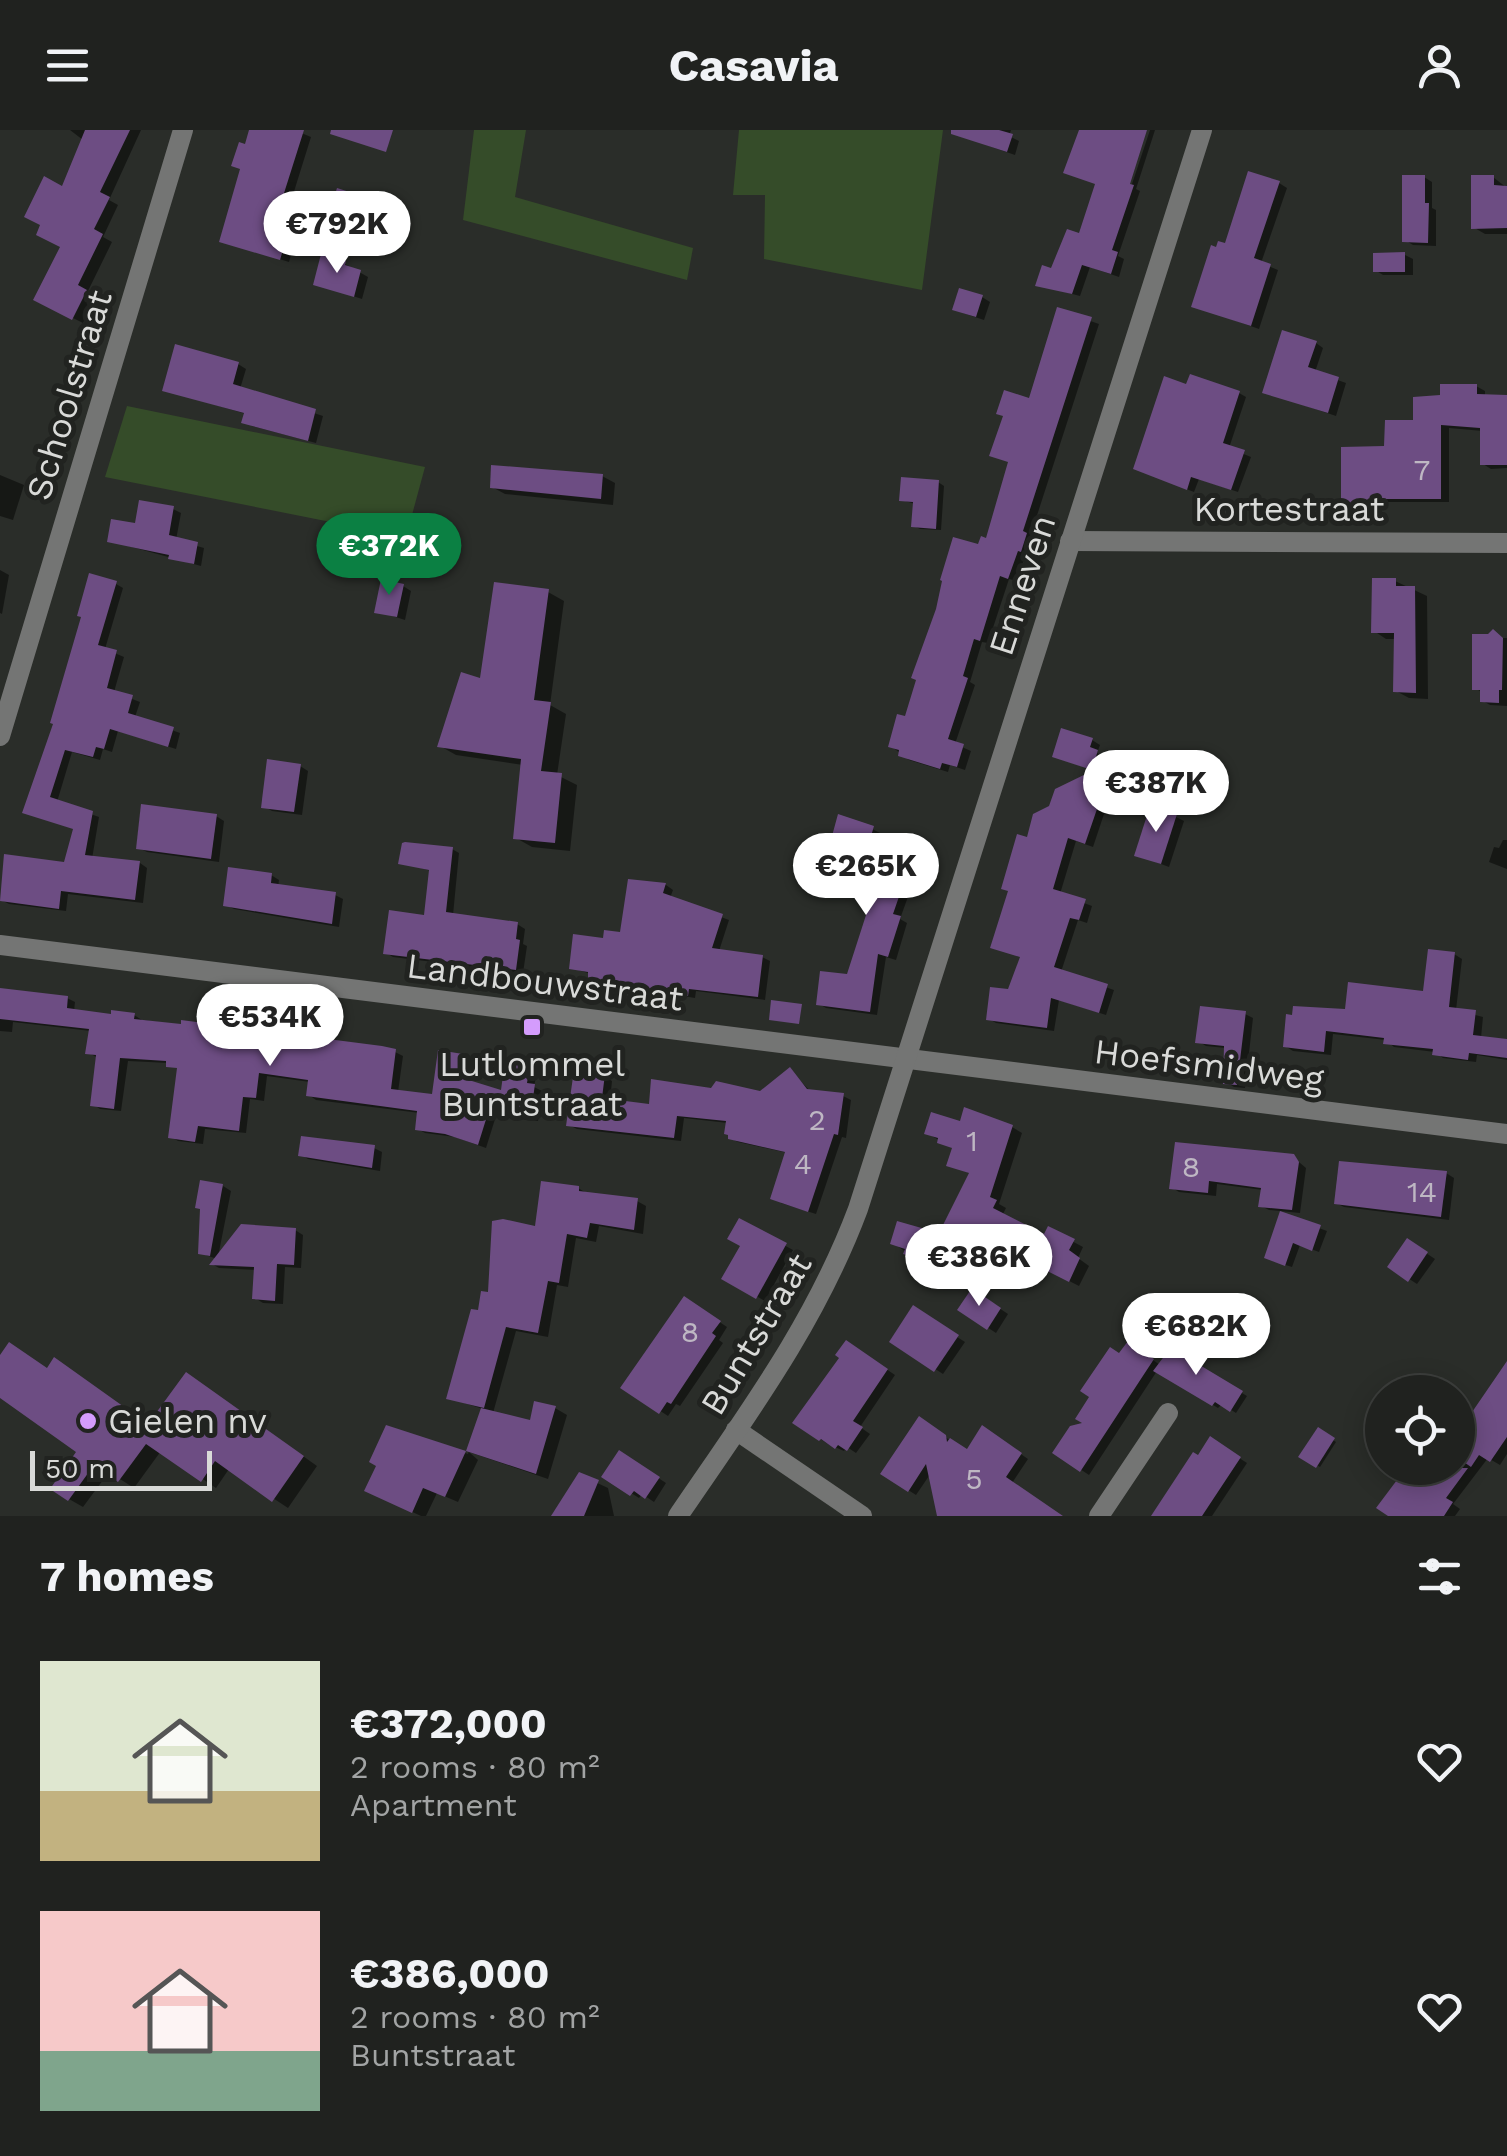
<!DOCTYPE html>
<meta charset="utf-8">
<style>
:root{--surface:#20221f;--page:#282a28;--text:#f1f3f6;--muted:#a2a4a4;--line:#3d3f3d;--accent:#0b8043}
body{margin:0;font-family:"Work Sans",sans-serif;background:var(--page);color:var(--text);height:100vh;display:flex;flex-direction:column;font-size:38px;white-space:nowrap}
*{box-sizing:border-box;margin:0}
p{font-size:32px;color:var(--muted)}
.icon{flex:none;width:55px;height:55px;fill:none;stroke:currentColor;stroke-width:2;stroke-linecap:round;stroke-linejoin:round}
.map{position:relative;height:1386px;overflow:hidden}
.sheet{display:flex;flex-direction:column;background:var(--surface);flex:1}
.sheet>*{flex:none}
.fabs{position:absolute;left:1365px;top:1245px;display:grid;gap:20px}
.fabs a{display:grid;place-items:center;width:110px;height:110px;border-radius:50%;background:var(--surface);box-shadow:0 5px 25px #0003,0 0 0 2px var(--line);font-size:50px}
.scale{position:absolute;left:30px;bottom:25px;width:182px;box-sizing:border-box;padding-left:10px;border:5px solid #d9dad8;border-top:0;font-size:28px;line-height:35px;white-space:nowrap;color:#d9dad8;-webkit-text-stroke:8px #212320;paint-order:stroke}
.price{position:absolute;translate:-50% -85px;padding:0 22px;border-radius:35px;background:#fff;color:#222;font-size:32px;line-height:65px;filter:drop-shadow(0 2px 5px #0008)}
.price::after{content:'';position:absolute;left:50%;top:60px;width:30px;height:22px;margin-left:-15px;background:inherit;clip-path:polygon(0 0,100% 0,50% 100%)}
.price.current{background:var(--accent);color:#fff}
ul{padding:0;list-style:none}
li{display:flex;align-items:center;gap:30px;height:250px;padding:0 40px}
li span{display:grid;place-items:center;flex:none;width:280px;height:200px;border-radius:0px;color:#555}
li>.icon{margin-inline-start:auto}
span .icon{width:120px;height:120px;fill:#fffc;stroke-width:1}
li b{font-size:42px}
h2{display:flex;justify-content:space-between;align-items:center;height:120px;padding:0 40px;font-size:42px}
header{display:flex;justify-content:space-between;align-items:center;height:130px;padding:0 40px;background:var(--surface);font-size:45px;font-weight:700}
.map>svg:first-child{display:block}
</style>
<header><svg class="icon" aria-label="menu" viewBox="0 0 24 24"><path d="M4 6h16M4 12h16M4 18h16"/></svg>Casavia<svg class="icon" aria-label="person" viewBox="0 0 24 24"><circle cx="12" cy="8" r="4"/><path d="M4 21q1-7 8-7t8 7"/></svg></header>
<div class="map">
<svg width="1507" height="1386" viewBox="0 0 1507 1386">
<rect width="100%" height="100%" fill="#2a2d29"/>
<g fill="#354c29">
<polygon points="474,0 526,0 515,67 693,118 687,150 463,90"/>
<polygon points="739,0 943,0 922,160 764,129 765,65 733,65"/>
<polygon points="127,276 425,337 406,407 105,347"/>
</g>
<g fill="#0007">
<polygon points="70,0 141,0 109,70 118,75 103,107 112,112 87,163 96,168 83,193 47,175 63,117 63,59 83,10"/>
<polygon points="251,0 294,0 311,7 287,84 301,90 289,132 222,111"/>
<polygon points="982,0 1011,0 1009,6 1019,11 1015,25 986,15"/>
<polygon points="1082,0 1144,0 1123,65 1128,66 1150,0 1155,0 1136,59 1140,61 1118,126 1124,129 1119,147 1090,137 1080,166 1038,155 1080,106 1098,54"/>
<polygon points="1424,47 1432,52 1432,78 1436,80 1436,116 1413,115 1405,110"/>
<polygon points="1493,47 1507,58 1507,104 1485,104 1473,97"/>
<polygon points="1279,53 1287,58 1261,133 1278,140 1259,199 1194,176 1218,120 1227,116"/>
<polygon points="364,69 372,74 367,92 341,83"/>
<polygon points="1405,125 1413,129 1413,145 1383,145 1375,140"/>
<polygon points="345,134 368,147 362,169 316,154"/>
<polygon points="982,167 990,172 984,190 963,183"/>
<polygon points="1059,180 1099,194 1030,407 1034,409 1029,425 1026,424 1017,451 1009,449 988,513 982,512 970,552 975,555 955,614 971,621 965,640 950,635 948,642 909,630 891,616 906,588 980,418 988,411"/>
<polygon points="1316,213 1323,218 1315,242 1346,253 1336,286 1265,262"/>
<polygon points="238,234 246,239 240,259 323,286 316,313 252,296 246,284 165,260"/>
<polygon points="1476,256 1485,261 1485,267 1507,267 1507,338 1491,339 1483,334 1483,301 1449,298 1449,372 1376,372 1376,377 1352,378 1344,373 1387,319 1443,268"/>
<polygon points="1188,257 1239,263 1246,267 1229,318 1251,327 1238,362 1199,349 1194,362 1143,342"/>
<polygon points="0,345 24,355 13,390 0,386"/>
<polygon points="602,346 615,353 613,375 505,364 492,357"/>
<polygon points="938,352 944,356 941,400 920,399 914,396 915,374 902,370"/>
<polygon points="173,379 181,383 176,410 204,418 201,436 110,411"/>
<polygon points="0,440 9,445 2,484 0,483"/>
<polygon points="1395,451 1427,466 1428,569 1409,568 1396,561 1397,509 1386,509 1374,501"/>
<polygon points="116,454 123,458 105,519 124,527 114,562 140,572 135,587 180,603 176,619 118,601 112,622 103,619 100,630 72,622 57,672 99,687 92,729 140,733 147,738 143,773 68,764 66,781 9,774 1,770 66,735 76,699 25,682"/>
<polygon points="403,456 411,461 405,490 377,481"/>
<polygon points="548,462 564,471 550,575 566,584 557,645 577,655 570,721 532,717 516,708 523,635 456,625 440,616"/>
<polygon points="1503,508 1507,508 1507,576 1490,575 1483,571 1483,563 1475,558"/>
<polygon points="1092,610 1100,615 1097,623 1105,627 1100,642 1063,630"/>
<polygon points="300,636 308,641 302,685 272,681 264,676"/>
<polygon points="1106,650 1114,654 1093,717 1076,711 1060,764 1092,776 1087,793 1078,790 1061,842 1114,860 1106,885 1059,870 1054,901 996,893 988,888 1009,862 1022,827 1029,710"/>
<polygon points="216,686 224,691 219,732 147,722 139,718"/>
<polygon points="1176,687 1184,691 1169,737 1137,725"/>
<polygon points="872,699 880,703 876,718 919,736 900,789 907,793 896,830 886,827 877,885 826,878 818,873 848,847 879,751 859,744"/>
<polygon points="1503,710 1507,710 1507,739 1489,732 1494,717 1499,718"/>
<polygon points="452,719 459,723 453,785 517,794 525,799 523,814 527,816 523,843 393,827 385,822 426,788 431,741 401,732"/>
<polygon points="271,745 279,750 278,757 335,765 343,769 339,797 234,779 226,775"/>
<polygon points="630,751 666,755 673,760 670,768 729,790 719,821 762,827 770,831 765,870 696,861 695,868 598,852 590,848 591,844 572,838 605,810 622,804"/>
<polygon points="1454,824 1462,829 1456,880 1483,887 1481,908 1507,912 1507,930 1477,925 1476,932 1443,928 1435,922 1394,917 1386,910 1333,904 1331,925 1293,921 1285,916 1348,882 1425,864"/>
<polygon points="0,860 67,868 75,872 74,881 113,887 134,885 142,890 395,922 403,926 398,962 434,967 462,926 470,931 467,952 503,963 529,936 537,941 534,957 542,961 538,991 496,986 486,1018 455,1007 425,1003 418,999 420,983 316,970 309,965 310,952 267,946 264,971 250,969 246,1003 205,999 203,1014 178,1011 170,1006 180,940 169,933 128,931 121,981 100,979 93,974 96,927 88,922 91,901 13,892 12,902 0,901"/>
<polygon points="1245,884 1253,888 1245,958 1234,957 1226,952 1226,918 1206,916 1198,911"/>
<polygon points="790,940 811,962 843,966 851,970 846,1008 842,1007 816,1084 781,1073 788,1023 738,1012 730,1008 728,993 684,988 681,1011 577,999 569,995 604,946 612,951 610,971 651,976 760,964"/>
<polygon points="961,994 1012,997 1022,1003 999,1074 1006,1078 1002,1086 1046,1107 1049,1099 1083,1117 1078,1128 1089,1136 1079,1156 973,1102 960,1142 916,1129 893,1113 940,1106 971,1044 949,1034 954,1019 927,1003"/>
<polygon points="374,1018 382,1022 380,1041 308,1029 300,1024"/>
<polygon points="1293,1027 1306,1038 1300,1083 1269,1080 1261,1076 1263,1060 1217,1054 1216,1066 1179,1062 1171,1057"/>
<polygon points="1446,1043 1454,1048 1449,1090 1344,1077 1336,1073"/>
<polygon points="223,1056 231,1061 218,1127 295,1100 303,1105 301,1138 285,1137 283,1174 263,1173 255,1168 256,1140 219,1138 212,1134 217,1129 200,1123"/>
<polygon points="578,1058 588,1064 637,1071 646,1076 643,1104 599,1096 596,1112 576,1108 568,1157 557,1155 548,1207 516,1201 493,1283 532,1293 555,1278 567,1285 548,1349 469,1322 478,1330 458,1372 437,1363 426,1386 421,1386 380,1367 379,1335 387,1298 468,1324 483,1279 449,1268 480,1182 537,1099"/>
<polygon points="1281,1084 1327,1101 1319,1122 1300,1115 1292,1137 1273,1131"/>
<polygon points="740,1091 793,1120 765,1171 725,1148 743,1115"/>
<polygon points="1408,1111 1435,1129 1417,1154 1391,1137"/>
<polygon points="981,1166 1008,1184 996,1203 961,1180"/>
<polygon points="685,1169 727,1197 719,1210 723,1213 680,1276 676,1274 668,1286 624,1257"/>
<polygon points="913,1179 965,1212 943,1244 892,1211"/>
<polygon points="1178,1211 1198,1224 1191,1233 1247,1266 1236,1283 1222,1274 1218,1278 1157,1241 1089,1345 1056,1323 1088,1295 1120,1226 1136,1218 1160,1235"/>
<polygon points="855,1218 895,1245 860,1297 870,1304 856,1323 847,1317 844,1321 828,1314 795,1292 842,1227"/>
<polygon points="0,1229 48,1240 149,1295 200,1253 317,1336 288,1378 229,1339 216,1358 161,1321 134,1358 109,1342 83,1377 69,1369 80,1322 0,1265"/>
<polygon points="1507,1236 1507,1324 1500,1335 1488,1328 1453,1374 1460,1379 1455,1386 1389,1386 1423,1338 1458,1338 1458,1285 1468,1290"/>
<polygon points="919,1290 968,1322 990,1303 1028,1329 1012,1353 1060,1386 940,1386 931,1343 916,1365 883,1344"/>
<polygon points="1319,1300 1336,1312 1320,1337 1302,1326"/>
<polygon points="1211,1310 1247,1333 1212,1386 1153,1386"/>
<polygon points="620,1323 666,1353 654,1372 642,1364 639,1368 604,1346"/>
<polygon points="580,1345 608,1358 614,1386 554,1386"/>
</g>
<g fill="#6d4d83">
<polygon points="85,0 130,0 100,62 110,67 94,99 103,104 78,155 87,160 72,190 33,170 60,117 36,105 40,95 24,87 44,46 62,56"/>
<polygon points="249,0 304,0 279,79 294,83 280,130 219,112 240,39 231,36 239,12 245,14"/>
<polygon points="331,0 393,0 386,22 330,4"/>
<polygon points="951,0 999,0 1013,4 1007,22 951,4"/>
<polygon points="1079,0 1147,0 1130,54 1134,55 1112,120 1118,122 1111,144 1082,135 1072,164 1035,156 1042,135 1051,138 1067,99 1079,103 1095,54 1063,43"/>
<polygon points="1248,41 1280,51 1254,128 1271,134 1251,196 1191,177 1211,115 1216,117 1218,111 1225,113"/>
<polygon points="1402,45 1425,45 1425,73 1429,73 1428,113 1402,112"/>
<polygon points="1471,45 1494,45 1494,55 1507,56 1507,98 1471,99"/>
<polygon points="337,58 365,67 359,89 330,80"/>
<polygon points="1405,122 1405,142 1373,142 1373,123"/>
<polygon points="321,124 346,131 345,135 361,140 354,167 313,155"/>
<polygon points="959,158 983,165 976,187 952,180"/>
<polygon points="1057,177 1092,187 1023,401 1027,403 1021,422 1018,421 1008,449 1000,446 980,511 974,509 963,546 968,548 948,609 964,614 957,637 942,633 940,639 898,626 899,620 888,617 897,584 905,586 916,550 911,548 936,479 942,451 940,450 953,407 978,414 981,406 986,408 1008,332 989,326 1003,286 996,284 1004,260 1029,268"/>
<polygon points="1282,200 1317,211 1308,237 1339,247 1328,283 1262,263"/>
<polygon points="175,214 239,232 233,254 316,279 308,311 241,293 244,283 162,261"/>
<polygon points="1190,244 1240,261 1223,313 1245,320 1231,360 1191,347 1187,360 1133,339 1164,246 1186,254"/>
<polygon points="1440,254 1477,254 1477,264 1507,265 1507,335 1480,335 1480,298 1441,295 1441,369 1368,369 1368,374 1341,374 1341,317 1384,316 1385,290 1413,290 1413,267 1440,265"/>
<polygon points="491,335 603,344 601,369 490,358"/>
<polygon points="901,347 939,350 936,399 911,397 913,372 899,371"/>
<polygon points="139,370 174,376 169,405 198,412 194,434 168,429 169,425 107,412 111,389 135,393"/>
<polygon points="89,443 117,451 98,515 117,520 107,558 133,565 128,583 174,597 168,617 110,599 104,619 96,617 93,627 65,620 50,667 93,681 85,725 140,731 135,770 61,761 59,779 0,771 4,724 64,732 73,699 22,683 53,594 50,593 81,487 77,486"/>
<polygon points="1372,448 1396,448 1396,456 1415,456 1416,563 1393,562 1394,503 1371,503"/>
<polygon points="381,449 404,454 397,487 374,483"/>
<polygon points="494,452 549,459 534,570 551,572 541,641 562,643 555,713 513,709 521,629 437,617 461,542 480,548"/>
<polygon points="1493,499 1503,508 1502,560 1499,560 1499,573 1480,572 1480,560 1472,560 1472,504 1488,504"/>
<polygon points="1061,598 1093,608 1090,617 1098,620 1092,640 1052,627"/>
<polygon points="267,629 301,634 294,682 261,678"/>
<polygon points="1090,642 1108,647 1085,714 1068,708 1053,759 1086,769 1079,790 1070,788 1054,837 1108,854 1099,883 1051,868 1047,898 986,890 990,857 1008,859 1020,827 990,818 1008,761 1001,759 1017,704 1027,707 1033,684 1049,676 1055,659"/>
<polygon points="141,674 217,684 211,729 136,719"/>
<polygon points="1150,676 1177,684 1161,734 1134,726"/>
<polygon points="838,684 874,696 869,713 912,729 893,784 901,786 888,827 878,824 870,882 816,875 820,841 847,844 877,751 848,741 854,721 840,716 841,709 832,706"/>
<polygon points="405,712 453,717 446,782 518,792 516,809 520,810 516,840 383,824 389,780 424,785 429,740 398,734 402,713"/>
<polygon points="228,737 272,743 271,753 336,762 332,794 223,776"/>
<polygon points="628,749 666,753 663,763 723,784 712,818 763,825 758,867 689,859 688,866 648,861 649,858 588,849 588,842 569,839 573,804 603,808 604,800 620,802"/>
<polygon points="1428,819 1455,822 1449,877 1476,880 1473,905 1507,909 1507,928 1469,923 1468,930 1432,925 1433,919 1383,914 1384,908 1326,901 1324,922 1283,917 1286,884 1292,885 1293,876 1345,879 1348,852 1423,861"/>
<polygon points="0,858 68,866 67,878 111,884 111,880 135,883 134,889 181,894 181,890 382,916 396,919 391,959 432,964 438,920 463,924 459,947 501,960 505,931 530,934 527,953 535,954 530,989 488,983 478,1015 445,1004 415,1000 417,981 306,966 308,950 259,943 256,968 243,967 239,1001 198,996 195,1012 168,1008 177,938 166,937 166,931 120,928 114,979 90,976 96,925 85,924 89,899 0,889"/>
<polygon points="771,870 802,874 799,894 769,890"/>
<polygon points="1200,876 1246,881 1237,955 1223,954 1224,916 1195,913"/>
<polygon points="790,937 807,959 844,963 838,1005 834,1004 808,1082 770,1069 785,1022 728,1009 728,1005 724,1004 726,991 677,986 674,1008 566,996 574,940 605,944 602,968 649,974 651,949 711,958 716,951 760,961"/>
<polygon points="964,977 1013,995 990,1067 997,1070 993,1078 1044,1104 1048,1096 1075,1109 1069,1120 1080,1128 1069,1152 962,1098 950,1138 903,1124 905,1119 890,1114 897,1091 939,1103 969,1043 946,1036 952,1018 937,1013 938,1008 924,1004 931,982 960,991"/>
<polygon points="301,1006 375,1015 372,1038 298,1026"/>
<polygon points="1175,1012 1294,1024 1299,1032 1292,1080 1258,1077 1261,1058 1209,1051 1208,1063 1169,1059"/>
<polygon points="1339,1031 1447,1041 1441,1087 1334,1074"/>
<polygon points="200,1050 223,1054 210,1126 198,1124 200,1079 195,1078"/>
<polygon points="541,1051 579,1056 579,1061 638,1068 634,1100 590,1093 587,1108 567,1104 559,1153 548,1151 538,1203 506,1197 484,1278 446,1269 471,1179 478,1180 481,1161 488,1162 492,1091 503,1089 535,1096"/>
<polygon points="1280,1081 1321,1095 1312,1121 1293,1113 1285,1136 1264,1128"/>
<polygon points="739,1088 787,1113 756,1169 721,1149 740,1116 727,1109"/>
<polygon points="241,1094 296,1098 294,1135 277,1134 275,1171 252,1169 254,1137 209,1135"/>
<polygon points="1407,1108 1428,1122 1408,1152 1387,1137"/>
<polygon points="972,1158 1001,1178 987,1200 957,1180"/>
<polygon points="684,1166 721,1191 712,1203 716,1206 671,1274 667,1272 659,1284 620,1258"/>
<polygon points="913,1175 959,1205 934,1242 889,1212"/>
<polygon points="1178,1208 1194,1219 1188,1228 1243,1261 1230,1282 1215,1272 1212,1276 1153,1241"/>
<polygon points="846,1210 888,1239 853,1291 863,1297 847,1321 838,1315 835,1319 821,1309 819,1311 792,1293 839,1228 835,1225"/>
<polygon points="1128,1211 1154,1229 1080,1342 1052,1323 1070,1296 1082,1293 1075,1289 1089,1267 1080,1261 1110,1217 1119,1223"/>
<polygon points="9,1212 47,1238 54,1227 148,1294 186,1242 304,1326 272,1372 215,1331 201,1352 146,1314 118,1352 94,1335 68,1371 50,1359 76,1322 0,1268 0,1225"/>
<polygon points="1507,1231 1507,1307 1490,1332 1479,1325 1471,1337 1458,1328 1458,1281 1468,1288"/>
<polygon points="534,1271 556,1276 536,1344 466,1321 481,1278 530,1290"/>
<polygon points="919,1286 946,1305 947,1312 950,1308 967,1319 982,1295 1022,1323 1006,1347 1063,1386 937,1386 926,1334 908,1362 880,1344"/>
<polygon points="386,1295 466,1321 445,1367 423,1358 412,1383 364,1361 376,1336 369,1332"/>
<polygon points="1318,1297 1335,1308 1316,1338 1298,1327"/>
<polygon points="1210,1306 1241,1327 1202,1386 1151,1386 1193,1322 1198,1325"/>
<polygon points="619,1320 660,1347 645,1369 634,1361 630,1366 601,1347"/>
<polygon points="1406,1338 1468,1338 1446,1368 1453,1372 1444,1386 1388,1386 1376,1378"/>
<polygon points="579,1342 599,1350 584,1386 551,1386"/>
</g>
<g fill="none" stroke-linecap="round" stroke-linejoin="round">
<g stroke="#747574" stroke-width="20">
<polyline points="1070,411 1507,413"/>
<polyline points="0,606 183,0"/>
<polyline points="0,815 1507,1004"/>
<polyline points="736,1300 862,1386"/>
<path d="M678 1386C746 1286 815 1194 858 1079L1202 0"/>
<polyline points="1099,1386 1168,1283"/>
</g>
</g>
<g fill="#d49cfc" stroke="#212320" stroke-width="4">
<rect x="522" y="887" width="20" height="20" rx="5"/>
<circle cx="88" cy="1291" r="10"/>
</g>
<g text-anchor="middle" stroke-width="10" stroke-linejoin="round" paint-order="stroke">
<g font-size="30" fill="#beb7c3">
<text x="1422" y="350">7</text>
<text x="817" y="1000">2</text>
<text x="972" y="1021">1</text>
<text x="803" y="1044">4</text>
<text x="1191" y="1047">8</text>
<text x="1422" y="1072">14</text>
<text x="690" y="1212">8</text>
<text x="974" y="1359">5</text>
</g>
<g font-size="35" fill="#d9dad8" stroke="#212320">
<text transform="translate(69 265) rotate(-73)" y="12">Schoolstraat</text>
<text x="1289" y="391">Kortestraat</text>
<text transform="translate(1022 455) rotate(-72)" y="12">Enneven</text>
<text transform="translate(545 852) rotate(7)" y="12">Landbouwstraat</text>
<text transform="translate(1209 935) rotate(7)" y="12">Hoefsmidweg</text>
<text transform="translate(756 1204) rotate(-59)" y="12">Buntstraat</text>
</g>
<g font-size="35" fill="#d9dad8" stroke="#212320">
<text x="532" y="946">Lutlommel<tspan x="532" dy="40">Buntstraat</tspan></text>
<text x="108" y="1303" text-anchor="start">Gielen nv</text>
</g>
</g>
</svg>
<div class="fabs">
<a><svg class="icon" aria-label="locate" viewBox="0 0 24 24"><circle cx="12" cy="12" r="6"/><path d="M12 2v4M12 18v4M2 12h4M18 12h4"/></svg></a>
</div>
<div class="scale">50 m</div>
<b class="price" style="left:337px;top:146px">€792K</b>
<b class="price current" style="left:389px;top:468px">€372K</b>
<b class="price" style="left:1156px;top:705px">€387K</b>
<b class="price" style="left:866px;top:788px">€265K</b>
<b class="price" style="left:270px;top:939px">€534K</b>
<b class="price" style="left:979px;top:1179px">€386K</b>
<b class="price" style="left:1196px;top:1248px">€682K</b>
</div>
<section class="sheet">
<h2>7 homes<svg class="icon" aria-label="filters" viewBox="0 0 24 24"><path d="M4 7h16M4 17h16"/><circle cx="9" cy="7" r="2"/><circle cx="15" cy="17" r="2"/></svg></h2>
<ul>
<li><span style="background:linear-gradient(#dfe7d0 65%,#c2b280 0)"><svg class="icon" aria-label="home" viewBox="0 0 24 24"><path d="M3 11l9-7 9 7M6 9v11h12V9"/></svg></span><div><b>€372,000</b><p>2 rooms · 80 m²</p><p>Apartment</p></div><svg class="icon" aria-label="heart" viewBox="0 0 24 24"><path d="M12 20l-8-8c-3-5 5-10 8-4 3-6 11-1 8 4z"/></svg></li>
<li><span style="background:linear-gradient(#f6c9c9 70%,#7fa58c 0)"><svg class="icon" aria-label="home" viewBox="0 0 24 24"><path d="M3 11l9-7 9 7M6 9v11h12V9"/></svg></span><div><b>€386,000</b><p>2 rooms · 80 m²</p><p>Buntstraat</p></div><svg class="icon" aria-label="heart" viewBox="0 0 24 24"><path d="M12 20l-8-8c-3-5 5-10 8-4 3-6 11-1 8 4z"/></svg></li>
</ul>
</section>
